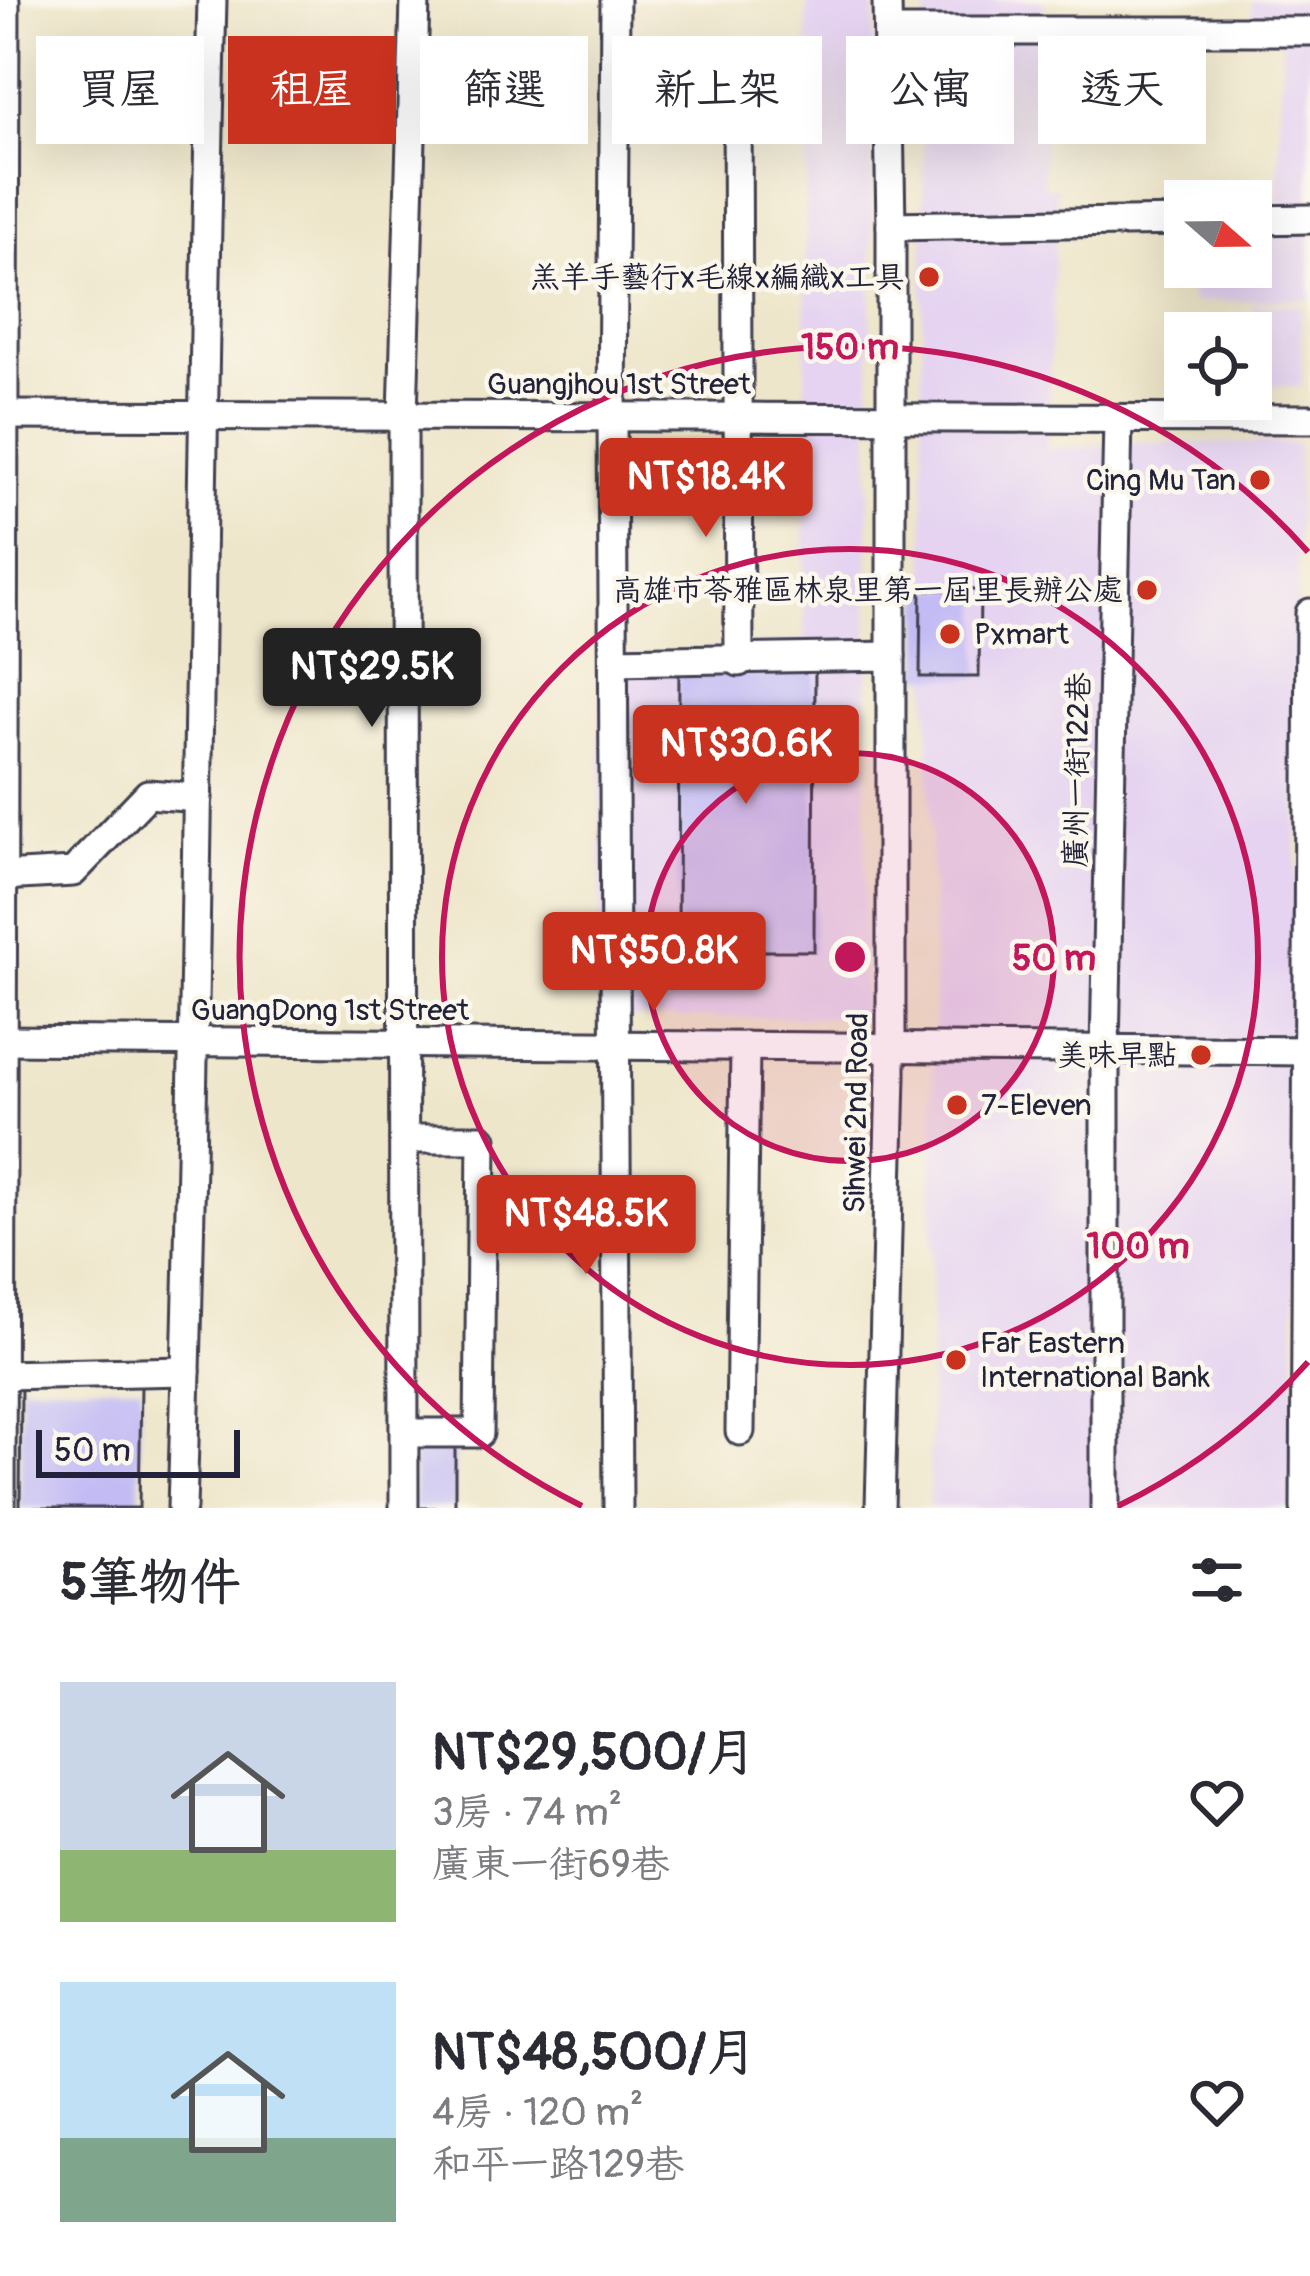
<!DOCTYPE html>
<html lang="zh-TW">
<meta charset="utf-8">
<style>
:root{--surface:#fff;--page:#f2f2f3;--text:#2b2b33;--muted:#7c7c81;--accent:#c8321e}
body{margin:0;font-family:Pangolin,"LXGW WenKai TC",sans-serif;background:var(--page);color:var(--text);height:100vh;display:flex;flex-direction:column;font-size:45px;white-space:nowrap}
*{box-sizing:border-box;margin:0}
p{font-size:39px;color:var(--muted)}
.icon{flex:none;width:66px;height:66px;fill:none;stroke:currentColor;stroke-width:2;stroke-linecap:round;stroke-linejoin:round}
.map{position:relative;height:1508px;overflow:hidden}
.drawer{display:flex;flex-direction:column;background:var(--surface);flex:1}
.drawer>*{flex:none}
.hud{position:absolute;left:36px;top:36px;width:1239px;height:108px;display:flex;gap:24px}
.needle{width:78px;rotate:110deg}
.tools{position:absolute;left:1164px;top:180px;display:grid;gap:24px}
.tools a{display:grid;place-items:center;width:108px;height:108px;border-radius:0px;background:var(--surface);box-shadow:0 12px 48px #0002;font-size:60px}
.scale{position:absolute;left:36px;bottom:30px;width:204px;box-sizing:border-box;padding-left:12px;border:6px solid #22223b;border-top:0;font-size:33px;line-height:42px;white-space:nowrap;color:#22223b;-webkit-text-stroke:9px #fbf7ec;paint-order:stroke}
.price{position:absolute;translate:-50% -102px;padding:0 27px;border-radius:12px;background:var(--accent);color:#fff;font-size:39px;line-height:78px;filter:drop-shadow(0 3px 6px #0008)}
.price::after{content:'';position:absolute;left:50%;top:72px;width:36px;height:27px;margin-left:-18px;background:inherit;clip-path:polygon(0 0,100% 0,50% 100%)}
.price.active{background:#222;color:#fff}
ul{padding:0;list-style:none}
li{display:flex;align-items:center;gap:36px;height:300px;padding:0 60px}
li span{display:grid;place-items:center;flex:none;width:336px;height:240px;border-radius:0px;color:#555}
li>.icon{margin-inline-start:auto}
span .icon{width:144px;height:144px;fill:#fffc;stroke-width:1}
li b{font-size:51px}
h2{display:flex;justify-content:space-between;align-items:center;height:144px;padding:0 60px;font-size:51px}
.pill{padding:0 42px;border-radius:0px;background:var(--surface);box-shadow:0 12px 48px #0002;font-size:42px;line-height:108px}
.pill.active{background:var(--accent);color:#fff}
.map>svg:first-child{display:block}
</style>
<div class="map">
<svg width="1310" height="1508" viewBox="0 0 1310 1508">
<rect width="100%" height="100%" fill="#fbf7ec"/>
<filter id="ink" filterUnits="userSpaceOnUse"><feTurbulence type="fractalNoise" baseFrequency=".00833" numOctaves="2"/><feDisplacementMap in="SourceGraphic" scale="24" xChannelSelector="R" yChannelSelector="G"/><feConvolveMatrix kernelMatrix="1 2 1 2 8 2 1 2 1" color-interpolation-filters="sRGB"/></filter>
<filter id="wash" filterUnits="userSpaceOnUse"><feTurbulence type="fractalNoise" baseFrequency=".004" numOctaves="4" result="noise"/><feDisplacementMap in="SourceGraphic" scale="48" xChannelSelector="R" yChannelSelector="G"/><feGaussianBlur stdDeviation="2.7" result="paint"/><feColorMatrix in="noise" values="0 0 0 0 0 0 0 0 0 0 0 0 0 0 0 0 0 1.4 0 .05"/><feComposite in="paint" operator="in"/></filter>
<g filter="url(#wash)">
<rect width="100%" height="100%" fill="#eee6ca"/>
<g fill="#e5d3f1">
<polygon points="807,0 874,0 864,1017 601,1018 600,658 804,640"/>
<polygon points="925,0 1043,0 1043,188 1057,187 1047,449 1146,443 1298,443 1294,1467 1310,1508 929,1508 934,999 922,383"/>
<polygon points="1252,0 1310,0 1310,299 1191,302 1191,267 1251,267 1251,201 1191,199 1278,201 1282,41 1251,39"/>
<polygon points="1253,305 1301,305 1302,386 1253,386"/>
</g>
<g id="blocks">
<g fill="#c2bbf4">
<polygon points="921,590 980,590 979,677 920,677"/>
<polygon points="679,663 815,663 814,951 678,951"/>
<polygon points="21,1385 141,1386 139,1508 20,1508"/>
<rect x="414" y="1435" width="41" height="73"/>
</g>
</g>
</g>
<g filter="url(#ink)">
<use href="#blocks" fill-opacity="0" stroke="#413f50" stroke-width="3"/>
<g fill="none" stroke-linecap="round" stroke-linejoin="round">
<g stroke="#413f50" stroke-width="33">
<g id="minor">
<polyline points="615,0 612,417 618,1508"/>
<polyline points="888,31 1310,31"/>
<polyline points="737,90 739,662"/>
<polyline points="1251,220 1310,219"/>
<polyline points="891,226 1185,221"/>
<polyline points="0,415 1310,419"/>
<polyline points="614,661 891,656"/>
<polyline points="3,876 73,872 148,794 198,798"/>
<polyline points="0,1040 1308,1051"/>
<polyline points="404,1139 482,1139 479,1433 405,1433"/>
<polyline points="1,1375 186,1371"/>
<polyline points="740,1431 745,1046"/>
<polyline points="1,1508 5,0"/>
<path d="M182 1508C198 1005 199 503 212 0"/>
<polyline points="404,1508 403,416 415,0"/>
<polyline points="880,1508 891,1075 891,226 887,0"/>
<polyline points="1105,1508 1105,1050 1118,419"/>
<polyline points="1305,1508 1310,613"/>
</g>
</g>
<use href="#minor" stroke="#fff" stroke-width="27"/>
</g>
</g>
<circle cx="850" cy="957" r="204" fill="#c2185b" fill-opacity=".12"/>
<g fill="none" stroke="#c2185b" stroke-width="6">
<circle cx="850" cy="957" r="204"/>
<circle cx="850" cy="957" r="408"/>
<path d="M1308 1362A611 611 0 0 1 1118 1506M582 1506A611 611 0 1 1 1308 552"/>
</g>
<g fill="#c8321e" stroke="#fbf7ec" stroke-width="4.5">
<circle cx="929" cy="277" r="12"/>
<circle cx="1260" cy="480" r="12"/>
<circle cx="1147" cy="590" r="12"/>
<circle cx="950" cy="634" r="12"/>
<circle cx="1201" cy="1055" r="12"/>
<circle cx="957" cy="1105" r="12"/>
<circle cx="956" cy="1360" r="12"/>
</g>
<g text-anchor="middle" stroke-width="9" stroke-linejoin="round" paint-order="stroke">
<g font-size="30" fill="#22223b" stroke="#fbf7ec" text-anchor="end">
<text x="905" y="287">羔羊手藝行x毛線x編織x工具</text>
<text x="1236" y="490">Cing Mu Tan</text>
<text x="1123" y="600">高雄市苓雅區林泉里第一屆里長辦公處</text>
<text x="974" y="644" text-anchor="start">Pxmart</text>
<text x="1177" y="1065">美味早點</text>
<text x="981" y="1115" text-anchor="start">7-Eleven</text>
<text x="980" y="1353" text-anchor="start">Far Eastern<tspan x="980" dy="34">International Bank</tspan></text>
</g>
<g font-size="30" fill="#22223b" stroke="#fbf7ec">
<text x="619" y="394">Guangjhou 1st Street</text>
<text transform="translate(1077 770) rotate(-89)" y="10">廣州一街122巷</text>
<text x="330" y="1020">GuangDong 1st Street</text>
<text transform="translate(856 1113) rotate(-89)" y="10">Sihwei 2nd Road</text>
</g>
</g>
<circle cx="850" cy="957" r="18" fill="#c2185b" stroke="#fbf7ec" stroke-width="6"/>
<g font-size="36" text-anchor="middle" font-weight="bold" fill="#c2185b" stroke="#fbf7ec" stroke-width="9" stroke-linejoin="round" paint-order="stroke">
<text x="850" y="359">150 m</text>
<text x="1054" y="970">50 m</text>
<text x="1138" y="1258">100 m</text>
</g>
</svg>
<div class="tools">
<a><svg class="needle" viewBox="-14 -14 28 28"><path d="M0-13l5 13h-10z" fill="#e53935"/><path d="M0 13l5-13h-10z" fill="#7c7c81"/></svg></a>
<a><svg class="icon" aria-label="locate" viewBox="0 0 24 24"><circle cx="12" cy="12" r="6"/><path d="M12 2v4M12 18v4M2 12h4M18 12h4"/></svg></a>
</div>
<div class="scale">50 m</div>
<b class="price" style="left:706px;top:540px">NT$18.4K</b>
<b class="price active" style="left:372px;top:730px">NT$29.5K</b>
<b class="price" style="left:746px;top:807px">NT$30.6K</b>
<b class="price" style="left:654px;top:1014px">NT$50.8K</b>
<b class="price" style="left:586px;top:1277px">NT$48.5K</b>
<div class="hud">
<a class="pill">買屋</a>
<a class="pill active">租屋</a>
<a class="pill">篩選</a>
<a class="pill">新上架</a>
<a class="pill">公寓</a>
<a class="pill">透天</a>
</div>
</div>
<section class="drawer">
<h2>5筆物件<svg class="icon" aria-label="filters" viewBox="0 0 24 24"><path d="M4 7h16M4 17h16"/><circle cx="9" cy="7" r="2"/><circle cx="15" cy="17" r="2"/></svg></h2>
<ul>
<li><span style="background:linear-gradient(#c9d6e8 70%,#8fb573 0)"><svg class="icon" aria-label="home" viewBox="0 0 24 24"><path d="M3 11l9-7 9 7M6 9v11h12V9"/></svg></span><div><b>NT$29,500/月</b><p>3房 · 74 m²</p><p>廣東一街69巷</p></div><svg class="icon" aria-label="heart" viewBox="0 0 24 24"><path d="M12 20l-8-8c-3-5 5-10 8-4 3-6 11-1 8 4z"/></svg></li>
<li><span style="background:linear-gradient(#bfe0f5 65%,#7fa58c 0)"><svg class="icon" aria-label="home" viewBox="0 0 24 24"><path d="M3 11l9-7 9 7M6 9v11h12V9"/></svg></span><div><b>NT$48,500/月</b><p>4房 · 120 m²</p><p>和平一路129巷</p></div><svg class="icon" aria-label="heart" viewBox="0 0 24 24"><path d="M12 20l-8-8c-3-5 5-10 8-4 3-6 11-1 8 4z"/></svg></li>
</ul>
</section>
